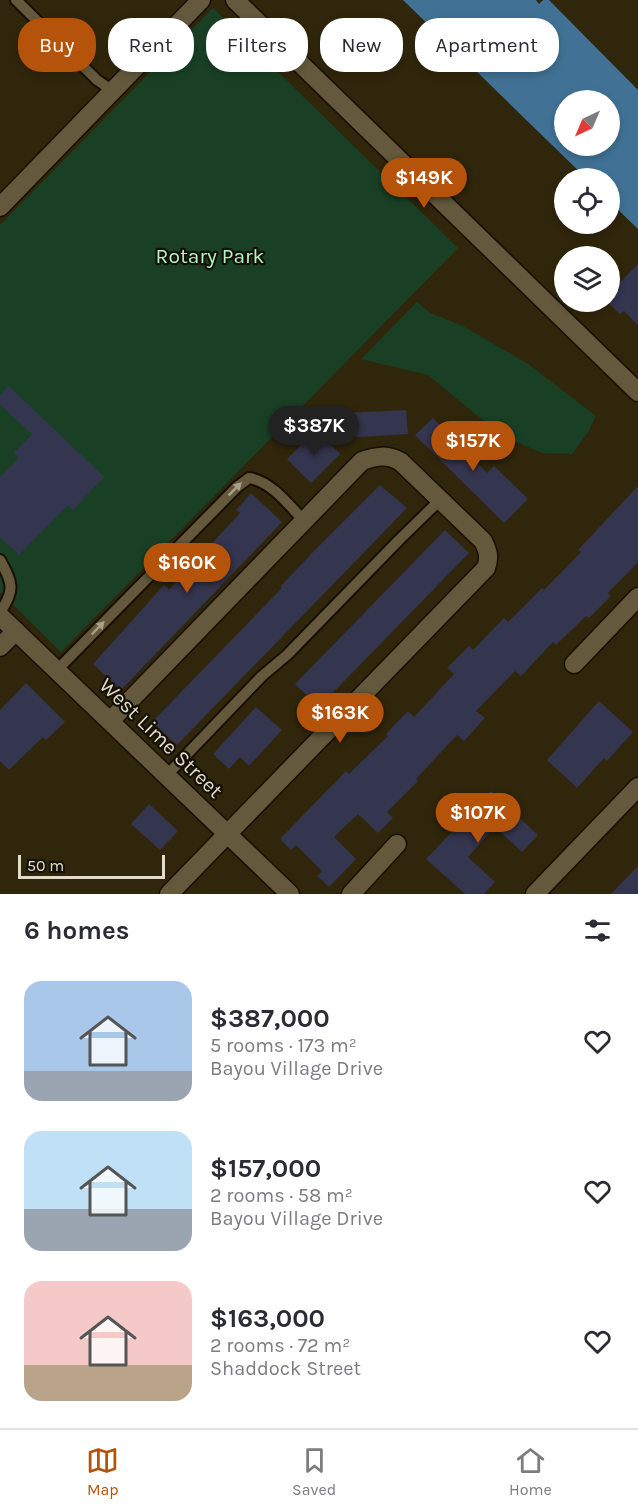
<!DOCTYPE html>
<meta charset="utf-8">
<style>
:root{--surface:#fff;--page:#f7f7f7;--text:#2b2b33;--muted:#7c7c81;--line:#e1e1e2;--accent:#b45309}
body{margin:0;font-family:Karla,sans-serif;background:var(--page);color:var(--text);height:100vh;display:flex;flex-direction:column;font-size:22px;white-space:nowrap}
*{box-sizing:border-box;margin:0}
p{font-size:20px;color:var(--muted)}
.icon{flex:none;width:33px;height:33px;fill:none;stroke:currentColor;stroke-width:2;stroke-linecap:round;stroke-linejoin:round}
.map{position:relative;height:894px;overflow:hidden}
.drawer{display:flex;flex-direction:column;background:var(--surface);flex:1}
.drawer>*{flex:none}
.banner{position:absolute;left:18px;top:18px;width:603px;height:54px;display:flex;gap:12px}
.needle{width:39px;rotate:224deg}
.buttons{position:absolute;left:554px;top:90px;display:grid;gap:12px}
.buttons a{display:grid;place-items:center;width:66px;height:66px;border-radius:50%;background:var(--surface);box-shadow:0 3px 9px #0003;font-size:30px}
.scale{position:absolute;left:18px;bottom:15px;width:147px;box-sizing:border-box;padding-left:6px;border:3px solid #e1dbcb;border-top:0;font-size:16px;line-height:21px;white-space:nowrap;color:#e1dbcb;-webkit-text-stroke:4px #141005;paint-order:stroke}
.price{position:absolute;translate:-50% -51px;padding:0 14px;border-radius:21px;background:var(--accent);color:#fff;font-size:20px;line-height:39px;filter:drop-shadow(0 2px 3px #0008)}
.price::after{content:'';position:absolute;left:50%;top:36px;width:18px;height:14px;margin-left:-9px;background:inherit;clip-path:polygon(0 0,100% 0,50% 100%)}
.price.selected{background:#222;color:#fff}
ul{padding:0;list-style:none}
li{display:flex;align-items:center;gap:18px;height:150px;padding:0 24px}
li span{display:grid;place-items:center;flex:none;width:168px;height:120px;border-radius:18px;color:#555}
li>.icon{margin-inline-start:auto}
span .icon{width:72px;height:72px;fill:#fffc;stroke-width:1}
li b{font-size:26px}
h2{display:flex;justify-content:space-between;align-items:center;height:72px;padding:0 24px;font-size:26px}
.tag{padding:0 21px;border-radius:24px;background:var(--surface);box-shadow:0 3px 9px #0003;font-size:21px;line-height:54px}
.tag.selected{background:var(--accent);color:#fff}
.tab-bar{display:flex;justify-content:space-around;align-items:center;height:84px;border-top:2px solid var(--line);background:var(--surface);font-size:16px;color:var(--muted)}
.tab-bar a{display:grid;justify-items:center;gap:3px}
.tab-bar .selected{color:var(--accent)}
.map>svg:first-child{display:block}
</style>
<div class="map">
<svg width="638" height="894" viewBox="0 0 638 894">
<rect width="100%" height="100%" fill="#30260b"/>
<g fill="#194025">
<polygon points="213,8 458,248 61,652 0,592 0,225"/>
<polygon points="417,302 430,313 463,326 528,364 596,416 588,432 572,454 542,453 501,435 428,375 361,359"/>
</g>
<path fill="#417295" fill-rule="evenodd" d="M403 0H536L539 4 543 0H549L638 90V229L609 201V178H586ZM564 100H609V146H564Z"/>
<g fill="#34354e">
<polygon points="638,264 638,325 624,311 620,314 607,302 609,302 609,294"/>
<polygon points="9,386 104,477 73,510 68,505 19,555 0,537 0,477 19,458 14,453 32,434 0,405 0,395"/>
<polygon points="406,410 408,434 344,438 343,413"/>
<polygon points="433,418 487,473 494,466 528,499 504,523 415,435"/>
<polygon points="316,430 340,454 311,483 287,459"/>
<polygon points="380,485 407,508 177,745 152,722 282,588 280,587 312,553"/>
<polygon points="638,486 638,562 608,593 611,596 589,618 586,616 556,645 553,642 521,676 515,671 476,711 485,718 464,741 457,735 416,779 418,781 387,812 393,818 378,833 358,814 334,837 356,859 329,887 317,876 322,871 296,845 291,850 280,839 346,771 349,774 388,736 386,734 408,711 414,717 454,674 447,668 469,646 473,650 504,618 508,622 542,588 544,590 581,552 578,550"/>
<polygon points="251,493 282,522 121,690 93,664 164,585 169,590 240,513 236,510"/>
<polygon points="445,530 469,553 319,707 295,684"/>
<polygon points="26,683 65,722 46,740 43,737 9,770 0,761 0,710"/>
<polygon points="599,701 633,732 607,761 604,758 577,788 547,760"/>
<polygon points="256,707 282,730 249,766 240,757 229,769 213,754"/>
<polygon points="491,791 538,835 522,852 495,827 468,857 495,882 484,894 465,894 426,859"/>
<polygon points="149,804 178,831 160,850 131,824"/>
<polygon points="638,866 638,894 611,894"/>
</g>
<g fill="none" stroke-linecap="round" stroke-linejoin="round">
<g stroke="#180f00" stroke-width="14">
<g id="lane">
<polyline points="16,0 97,80 113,91"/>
<path d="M0 560C12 582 16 590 0 612"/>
<path d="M57 670 237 487 249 478C271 481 289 505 304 521"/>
<polyline points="167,775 262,676 287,655 399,540 440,500"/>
</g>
</g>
<g stroke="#180f00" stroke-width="21">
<g id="street">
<polyline points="0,207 201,0"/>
<polyline points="0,616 290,894"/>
<polyline points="0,647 16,631"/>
<polyline points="574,664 638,597"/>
<path d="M111 720 362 461C376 456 388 454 401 462L483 541C488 551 490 557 486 568L169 894"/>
<polyline points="351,894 397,844"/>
<polyline points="535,894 638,787"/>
</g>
</g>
<g stroke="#180f00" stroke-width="21">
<polyline id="secondary" points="235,0 638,392"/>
</g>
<use href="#lane" stroke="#64593d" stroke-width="10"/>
<use href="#street" stroke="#64593d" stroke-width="18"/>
<use href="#secondary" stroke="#64593d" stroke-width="18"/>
</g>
<defs><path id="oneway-solid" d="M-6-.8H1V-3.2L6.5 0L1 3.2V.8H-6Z" transform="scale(1.5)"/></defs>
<g fill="#a9a08b">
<use href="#oneway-solid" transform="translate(235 489) rotate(-45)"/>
<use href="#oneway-solid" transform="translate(98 628) rotate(-46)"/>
</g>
<g text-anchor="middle" stroke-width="4.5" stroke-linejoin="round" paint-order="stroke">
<g font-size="21" fill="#adf8c0" stroke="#141005">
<text x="210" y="263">Rotary Park</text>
</g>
<g font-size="21" fill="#e1dbcb" stroke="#141005">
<text transform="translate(161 738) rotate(44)" y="7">West Lime Street</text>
</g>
</g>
</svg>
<div class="buttons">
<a><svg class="needle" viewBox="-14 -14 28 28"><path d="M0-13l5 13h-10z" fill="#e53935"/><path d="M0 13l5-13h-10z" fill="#7c7c81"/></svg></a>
<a><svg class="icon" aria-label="locate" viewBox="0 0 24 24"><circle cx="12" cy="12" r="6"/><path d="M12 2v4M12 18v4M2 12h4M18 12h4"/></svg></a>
<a><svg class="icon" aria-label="layers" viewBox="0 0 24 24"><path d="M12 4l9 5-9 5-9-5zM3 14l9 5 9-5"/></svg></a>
</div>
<div class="scale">50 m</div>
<b class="price" style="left:424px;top:209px">$149K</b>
<b class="price selected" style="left:314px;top:457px">$387K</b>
<b class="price" style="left:473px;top:472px">$157K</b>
<b class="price" style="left:187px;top:594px">$160K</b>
<b class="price" style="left:340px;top:744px">$163K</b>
<b class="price" style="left:478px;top:844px">$107K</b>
<div class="banner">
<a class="tag selected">Buy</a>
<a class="tag">Rent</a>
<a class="tag">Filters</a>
<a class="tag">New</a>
<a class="tag">Apartment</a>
</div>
</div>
<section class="drawer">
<h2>6 homes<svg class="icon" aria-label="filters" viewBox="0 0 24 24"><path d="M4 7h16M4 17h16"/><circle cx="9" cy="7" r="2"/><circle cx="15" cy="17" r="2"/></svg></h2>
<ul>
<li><span style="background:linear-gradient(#a9c7e8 75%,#9aa5b1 0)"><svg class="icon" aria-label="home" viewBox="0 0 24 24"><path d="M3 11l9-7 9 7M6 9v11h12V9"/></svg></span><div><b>$387,000</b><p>5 rooms · 173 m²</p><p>Bayou Village Drive</p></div><svg class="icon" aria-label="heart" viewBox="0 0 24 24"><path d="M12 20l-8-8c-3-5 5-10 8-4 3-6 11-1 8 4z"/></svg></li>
<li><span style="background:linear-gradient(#bfe0f5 65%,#9aa5b1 0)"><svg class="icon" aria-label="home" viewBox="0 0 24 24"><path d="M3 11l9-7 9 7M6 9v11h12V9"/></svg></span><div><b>$157,000</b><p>2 rooms · 58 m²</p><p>Bayou Village Drive</p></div><svg class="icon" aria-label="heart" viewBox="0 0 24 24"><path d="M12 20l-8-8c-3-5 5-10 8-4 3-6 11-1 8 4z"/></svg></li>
<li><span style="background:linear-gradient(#f6c9c9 70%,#b9a48a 0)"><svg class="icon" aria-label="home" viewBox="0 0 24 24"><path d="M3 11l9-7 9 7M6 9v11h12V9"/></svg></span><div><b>$163,000</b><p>2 rooms · 72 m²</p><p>Shaddock Street</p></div><svg class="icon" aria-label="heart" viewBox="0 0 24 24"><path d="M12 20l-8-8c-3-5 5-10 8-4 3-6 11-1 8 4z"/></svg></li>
</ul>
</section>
<nav class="tab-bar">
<a class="selected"><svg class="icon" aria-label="map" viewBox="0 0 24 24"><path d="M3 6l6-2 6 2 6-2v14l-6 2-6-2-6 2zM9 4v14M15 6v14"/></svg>Map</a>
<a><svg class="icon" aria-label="saved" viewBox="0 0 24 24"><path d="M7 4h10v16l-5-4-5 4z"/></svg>Saved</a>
<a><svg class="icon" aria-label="home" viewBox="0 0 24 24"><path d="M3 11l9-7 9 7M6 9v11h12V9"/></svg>Home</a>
</nav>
